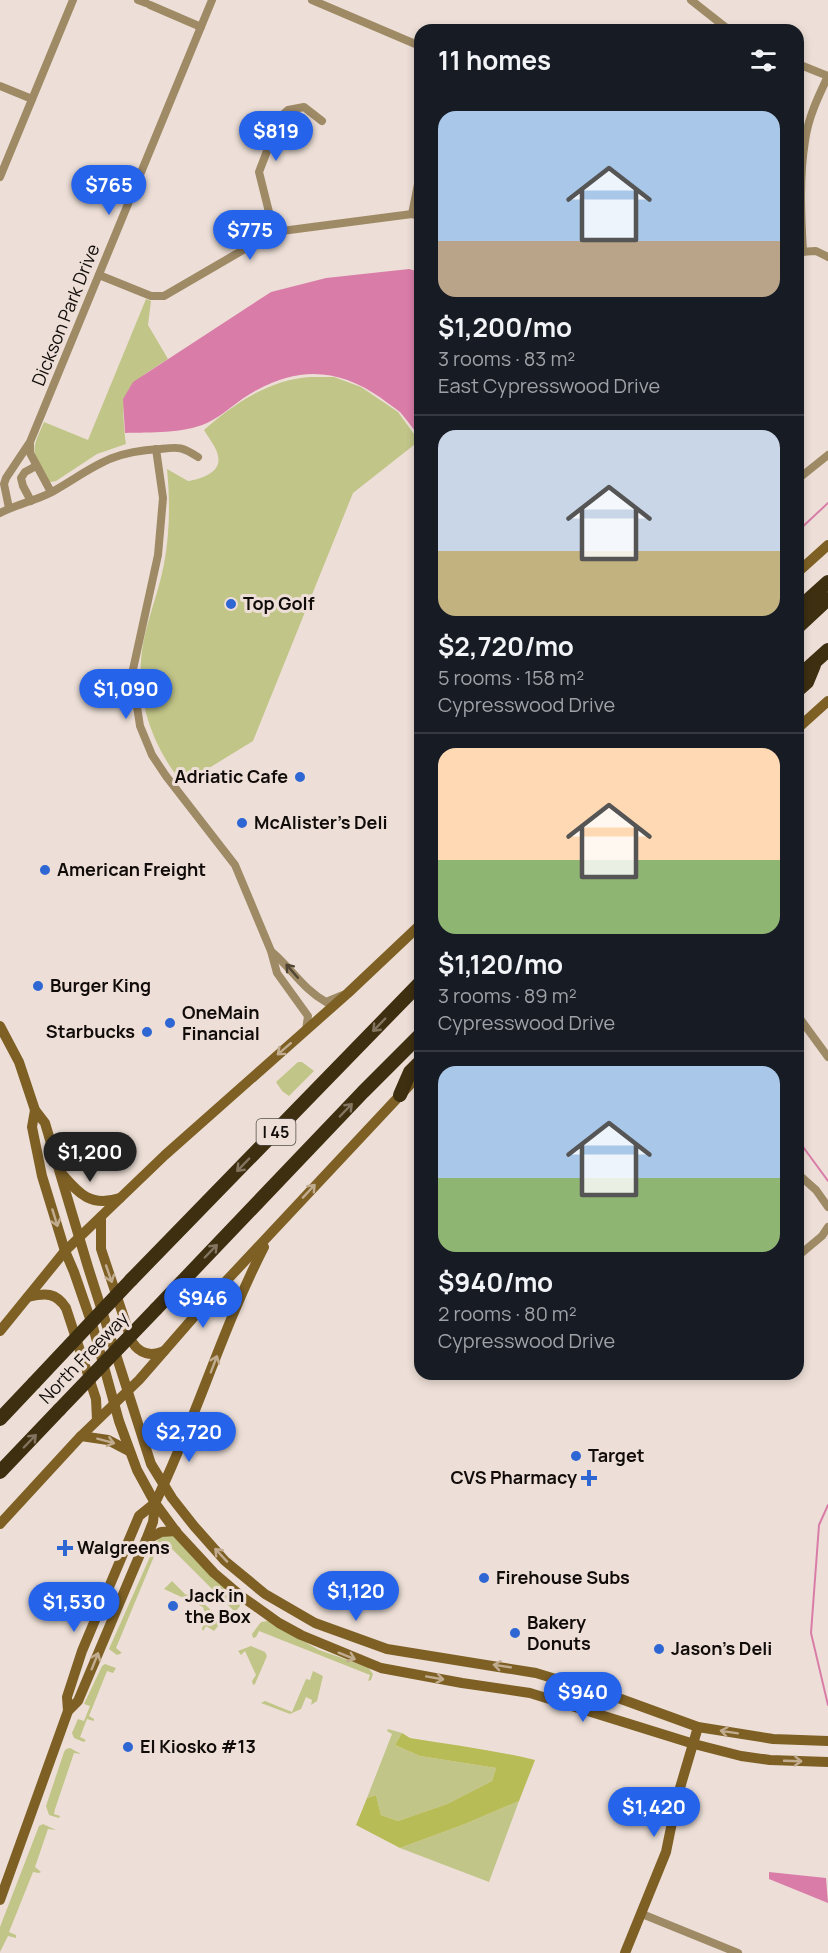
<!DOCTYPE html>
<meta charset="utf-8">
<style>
:root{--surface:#171b24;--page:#20242c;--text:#f1f3f6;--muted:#9ea1a6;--line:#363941;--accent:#2563eb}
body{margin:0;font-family:Manrope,sans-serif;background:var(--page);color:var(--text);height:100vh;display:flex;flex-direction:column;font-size:22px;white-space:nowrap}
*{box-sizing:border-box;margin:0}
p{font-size:20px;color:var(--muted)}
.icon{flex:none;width:33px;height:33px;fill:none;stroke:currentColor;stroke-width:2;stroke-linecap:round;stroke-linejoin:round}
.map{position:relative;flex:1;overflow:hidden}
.drawer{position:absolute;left:414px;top:24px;width:390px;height:1356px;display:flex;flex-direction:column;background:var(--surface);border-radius:18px;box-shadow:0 3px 9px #0003}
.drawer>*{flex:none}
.price{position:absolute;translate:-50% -51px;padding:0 14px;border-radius:21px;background:var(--accent);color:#fff;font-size:20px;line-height:39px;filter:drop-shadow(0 2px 3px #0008)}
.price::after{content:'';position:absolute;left:50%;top:36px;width:18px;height:14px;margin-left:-9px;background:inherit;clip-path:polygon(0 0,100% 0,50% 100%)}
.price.active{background:#222;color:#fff}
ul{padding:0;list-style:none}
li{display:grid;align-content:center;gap:12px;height:318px;padding:0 24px}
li+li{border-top:2px solid var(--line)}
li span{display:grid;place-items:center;height:186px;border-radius:18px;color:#555}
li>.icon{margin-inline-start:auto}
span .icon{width:108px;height:108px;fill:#fffc;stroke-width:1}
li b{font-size:26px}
h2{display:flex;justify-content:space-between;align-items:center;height:72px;padding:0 24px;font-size:26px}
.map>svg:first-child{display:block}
</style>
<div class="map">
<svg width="828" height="1953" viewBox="0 0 828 1953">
<rect width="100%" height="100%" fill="#eddfd7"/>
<g fill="#c1c588">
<path d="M146 299 151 301 148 325 168 359C123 388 120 388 126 444L97 454 56 481 51 482C46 479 45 476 42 471 29 450 35 443 44 422L88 440Z"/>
<path d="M310 377H334L361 387 398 412 419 441 353 493 253 741 183 784C151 745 134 695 143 644 148 617 159 591 164 564 170 533 170 500 167 469L188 481C200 479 222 473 218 456 217 448 208 437 204 430 235 403 269 380 310 377Z"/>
<polygon points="298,1062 302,1062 314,1071 289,1096 282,1091 276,1082"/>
<polygon points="170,1534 175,1537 239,1600 240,1606 231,1617 234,1611 172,1549 161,1557 155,1554 116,1648 122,1653 117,1655 109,1649 157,1541 160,1537"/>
<polygon points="172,1581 186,1595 191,1591 222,1621 214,1631 206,1626 203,1631 202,1629 206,1616 203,1607 164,1589"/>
<polygon points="268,1621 319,1650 368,1667 373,1674 371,1680 368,1681 370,1675 259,1631 256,1637 253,1638 252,1634 261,1622"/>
<polygon points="251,1646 265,1652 267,1656 255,1684 253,1685 252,1681 256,1675 245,1651 241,1655 238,1651"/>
<polygon points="105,1664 116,1668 113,1673 107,1671 89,1716 94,1719 94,1721 87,1719 80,1737 86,1740 84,1742 74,1738 72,1733 78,1719 84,1721 90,1706 84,1704 102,1666"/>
<polygon points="313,1671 323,1676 317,1701 311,1705 312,1700 306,1697 301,1709 290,1714 261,1703 265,1701 292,1712 306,1679 310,1680"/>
<polygon points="388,1729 402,1733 395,1745 420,1756 496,1768 492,1781 447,1804 398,1821 381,1815 376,1795 367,1798 392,1734 387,1731"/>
<polygon points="70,1748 81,1754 74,1753 55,1809 54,1814 60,1816 59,1818 49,1815 46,1806 64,1752 66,1749"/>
<polygon points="519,1801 489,1882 400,1848 465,1824"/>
<polygon points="43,1824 56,1830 48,1829 35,1867 41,1872 39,1873 33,1872 9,1932 16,1935 16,1938 8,1936 0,1952 0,1927 39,1826"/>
</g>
<path fill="#b7bc57" d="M402 1733 410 1738C452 1745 494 1750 535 1760L519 1801 465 1824 400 1848 356 1825 367 1798 376 1795 381 1815 398 1821 447 1804 492 1781 496 1768 420 1756 395 1745Z"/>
<g fill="#d97da8">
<path d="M409 269 420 272V437C413 429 407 420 400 412 394 407 387 403 381 398 340 369 301 366 257 390 239 399 224 415 207 423 182 434 151 432 125 433L123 399 133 382 271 292 326 278Z"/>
<polygon points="769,1872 826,1878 828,1903 769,1879"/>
</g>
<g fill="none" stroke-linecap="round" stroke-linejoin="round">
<g stroke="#d97da8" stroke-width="2">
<polyline points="798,531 828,503"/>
<polyline points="798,1140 828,1181"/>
<polyline points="828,1505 819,1525 811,1633 828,1705"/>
</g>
<g stroke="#9f8a66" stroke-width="8">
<polyline points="138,0 146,3"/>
<polyline points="312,0 420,46"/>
<polyline points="691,0 729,30"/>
<polyline points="150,5 201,27"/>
<polyline points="798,64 828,76"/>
<polyline points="0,86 32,99"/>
<polyline points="0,177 73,0"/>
<polyline points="412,214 420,174"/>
<polyline points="274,232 259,172 280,117 288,110 304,107 322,121"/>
<polyline points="798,252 816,251 828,257"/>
<path d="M803 252C801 216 799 177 805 141 808 118 818 97 828 76"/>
<polyline points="99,275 151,296 164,296 274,232 412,214 420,216"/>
<polyline points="30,444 30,453 51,492"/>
<polyline points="156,449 163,498 158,555 132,674 140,726 152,755 166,776 235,865 271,951 277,973 308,1016 306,1030"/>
<polyline points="798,479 828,455"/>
<polyline points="31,501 23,486 21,478 25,472 36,466"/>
<polyline points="9,508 4,484 6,478 30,442 212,0"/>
<path d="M0 513C17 504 35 501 52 492 94 468 107 452 159 449 179 447 181 446 198 457"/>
<path d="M272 952C291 968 304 990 326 1002L343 995"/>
<polyline points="798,1016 828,1057"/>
<polyline points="798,1174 816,1190 828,1207"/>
<polyline points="798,1256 822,1236 828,1227"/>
<polyline points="642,1914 738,1953"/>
</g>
<g stroke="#7e6025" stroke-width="10">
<polyline points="798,572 828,545"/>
<polyline points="798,728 828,701"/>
<polyline points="0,1026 19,1062 35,1110 45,1123 88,1267 151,1464 172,1498 194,1526 225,1561 265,1594 315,1623 387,1649 536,1673 621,1699 698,1727 773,1739 828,1741"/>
<polyline points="35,1110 32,1127 42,1176 65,1251 74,1272 93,1327 119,1421 137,1470 155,1503 177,1533 214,1573 241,1596 279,1623 301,1635 381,1668 462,1683 530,1693 694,1744 741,1756 770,1760 828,1762"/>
<path d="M62 1174C80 1195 91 1207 120 1198"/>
<path d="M101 1217V1249L132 1342C140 1354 151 1357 164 1351"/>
<path d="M28 1297C45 1293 56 1292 66 1308L96 1399 97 1420"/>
<polyline points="0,1331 65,1251 165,1155 348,993 420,925"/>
<polyline points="81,1436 108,1440 129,1451"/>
<polyline points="0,1524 81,1436 139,1380 213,1295 420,1074"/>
<polyline points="146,1540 161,1532 176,1531"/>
<path d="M68 1711 78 1701 146 1540 153 1522 155 1503C196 1419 222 1329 264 1247"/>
<polyline points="0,1900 68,1711 67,1697 82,1651 139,1516 155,1503"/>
<polyline points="625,1953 666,1852 677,1798 698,1727"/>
</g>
<g stroke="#3e2f11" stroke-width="14">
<polyline points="798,609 828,582"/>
<polyline points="798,627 828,599"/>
<polyline points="798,677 828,650"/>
<polyline points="798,690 807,682 814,665"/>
<polyline points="400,1095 410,1072 420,1062"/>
<polyline points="131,1280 420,983"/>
<polyline points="156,1309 363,1092 420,1035"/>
<polyline points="0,1419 34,1383"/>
<polyline points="0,1472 59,1410"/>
</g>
<g stroke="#3e2f11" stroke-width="14">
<polyline points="34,1383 131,1280"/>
<polyline points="59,1410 156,1309"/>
</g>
</g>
<defs><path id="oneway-shaft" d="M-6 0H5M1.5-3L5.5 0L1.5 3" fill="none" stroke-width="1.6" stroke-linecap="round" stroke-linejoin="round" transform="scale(1.5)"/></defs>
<use stroke="#514533" href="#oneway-shaft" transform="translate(292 971) rotate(-131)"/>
<g stroke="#847560">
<use href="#oneway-shaft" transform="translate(379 1025) rotate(134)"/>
<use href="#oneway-shaft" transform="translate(346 1110) rotate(-46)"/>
<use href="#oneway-shaft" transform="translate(243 1165) rotate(134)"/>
<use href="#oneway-shaft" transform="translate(211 1251) rotate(-46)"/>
<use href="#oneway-shaft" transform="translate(30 1441) rotate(-46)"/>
</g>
<g stroke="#c1ac90">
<use href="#oneway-shaft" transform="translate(284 1049) rotate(139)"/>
<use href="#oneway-shaft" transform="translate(309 1191) rotate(-47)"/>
<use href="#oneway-shaft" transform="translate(55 1218) rotate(73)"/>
<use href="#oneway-shaft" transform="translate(109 1274) rotate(71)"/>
<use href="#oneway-shaft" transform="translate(214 1364) rotate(-69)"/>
<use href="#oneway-shaft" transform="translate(106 1441) rotate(15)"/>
<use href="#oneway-shaft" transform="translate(221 1555) rotate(-133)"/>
<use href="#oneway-shaft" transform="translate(347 1656) rotate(22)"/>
<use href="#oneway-shaft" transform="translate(95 1661) rotate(-68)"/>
<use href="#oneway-shaft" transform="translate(502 1666) rotate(-171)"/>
<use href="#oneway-shaft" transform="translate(435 1678) rotate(10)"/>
<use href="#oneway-shaft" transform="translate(729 1732) rotate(-171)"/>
<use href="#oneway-shaft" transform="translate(793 1761) rotate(2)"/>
</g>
<g fill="#2e66d4" stroke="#eddfd7" stroke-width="2">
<circle cx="231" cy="604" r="6"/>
<circle cx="300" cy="777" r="6"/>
<circle cx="242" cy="823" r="6"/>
<circle cx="45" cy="870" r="6"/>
<circle cx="38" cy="986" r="6"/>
<circle cx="170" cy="1023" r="6"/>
<circle cx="147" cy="1032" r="6"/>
<circle cx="576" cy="1456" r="6"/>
<path d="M586 1469h6v6h6v6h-6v6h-6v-6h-6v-6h6z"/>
<path d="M62 1539h6v6h6v6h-6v6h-6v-6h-6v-6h6z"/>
<circle cx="484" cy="1578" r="6"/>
<circle cx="173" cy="1606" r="6"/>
<circle cx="515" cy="1633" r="6"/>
<circle cx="659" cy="1649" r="6"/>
<circle cx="128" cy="1747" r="6"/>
</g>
<g text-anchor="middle" stroke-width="6" stroke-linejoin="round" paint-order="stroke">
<rect fill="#eddfd7" stroke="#534b48" stroke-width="1.5" x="256.5" y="1119" width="39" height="26" rx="4.5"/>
<g font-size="16" font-weight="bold" fill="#110c0a">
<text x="276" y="1138">I 45</text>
</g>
<g font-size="18" fill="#110c0a" stroke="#eddfd7">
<text transform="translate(66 315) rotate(-68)" y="6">Dickson Park Drive</text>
<text transform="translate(84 1358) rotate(-46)" y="6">North Freeway</text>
</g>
<g font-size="18" font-weight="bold" fill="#110c0a" stroke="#eddfd7" text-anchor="start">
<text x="243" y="610">Top Golf</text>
<text x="288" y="783" text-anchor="end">Adriatic Cafe</text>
<text x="254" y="829">McAlister's Deli</text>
<text x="57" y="876">American Freight</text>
<text x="50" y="992">Burger King</text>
<text x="182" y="1019">OneMain<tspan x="182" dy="21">Financial</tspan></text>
<text x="135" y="1038" text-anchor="end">Starbucks</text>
<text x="588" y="1462">Target</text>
<text x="577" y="1484" text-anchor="end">CVS Pharmacy</text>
<text x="77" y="1554">Walgreens</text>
<text x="496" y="1584">Firehouse Subs</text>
<text x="185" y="1602">Jack in<tspan x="185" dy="21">the Box</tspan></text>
<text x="527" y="1629">Bakery<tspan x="527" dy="21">Donuts</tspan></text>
<text x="671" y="1655">Jason's Deli</text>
<text x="140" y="1753">El Kiosko #13</text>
</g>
</g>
</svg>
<b class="price" style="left:276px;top:162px">$819</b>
<b class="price" style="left:109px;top:216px">$765</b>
<b class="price" style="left:250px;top:261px">$775</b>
<b class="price" style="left:126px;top:720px">$1,090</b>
<b class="price active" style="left:90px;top:1183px">$1,200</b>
<b class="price" style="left:203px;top:1329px">$946</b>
<b class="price" style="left:189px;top:1463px">$2,720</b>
<b class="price" style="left:356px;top:1622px">$1,120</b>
<b class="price" style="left:74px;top:1633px">$1,530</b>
<b class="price" style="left:583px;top:1723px">$940</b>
<b class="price" style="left:654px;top:1838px">$1,420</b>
<section class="drawer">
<h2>11 homes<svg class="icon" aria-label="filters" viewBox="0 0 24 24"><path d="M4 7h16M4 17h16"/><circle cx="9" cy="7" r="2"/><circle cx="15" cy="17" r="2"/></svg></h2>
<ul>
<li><span style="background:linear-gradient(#a9c7e8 70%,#b9a48a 0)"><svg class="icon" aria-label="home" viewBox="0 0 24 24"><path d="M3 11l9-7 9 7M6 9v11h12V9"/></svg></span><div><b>$1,200/mo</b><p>3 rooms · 83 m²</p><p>East Cypresswood Drive</p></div></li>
<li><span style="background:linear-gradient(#c9d6e8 65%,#c2b280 0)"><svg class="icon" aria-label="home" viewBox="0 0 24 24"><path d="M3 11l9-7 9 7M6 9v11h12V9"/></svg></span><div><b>$2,720/mo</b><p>5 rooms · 158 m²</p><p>Cypresswood Drive</p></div></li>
<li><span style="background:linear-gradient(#ffd9b3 60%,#8fb573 0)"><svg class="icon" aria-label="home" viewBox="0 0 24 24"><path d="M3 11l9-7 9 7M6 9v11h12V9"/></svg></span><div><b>$1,120/mo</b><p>3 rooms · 89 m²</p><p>Cypresswood Drive</p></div></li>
<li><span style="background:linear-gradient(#a9c7e8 60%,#8fb573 0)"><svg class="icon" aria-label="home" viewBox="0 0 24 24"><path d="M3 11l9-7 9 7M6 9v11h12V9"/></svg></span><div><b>$940/mo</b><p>2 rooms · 80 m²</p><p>Cypresswood Drive</p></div></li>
</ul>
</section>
</div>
